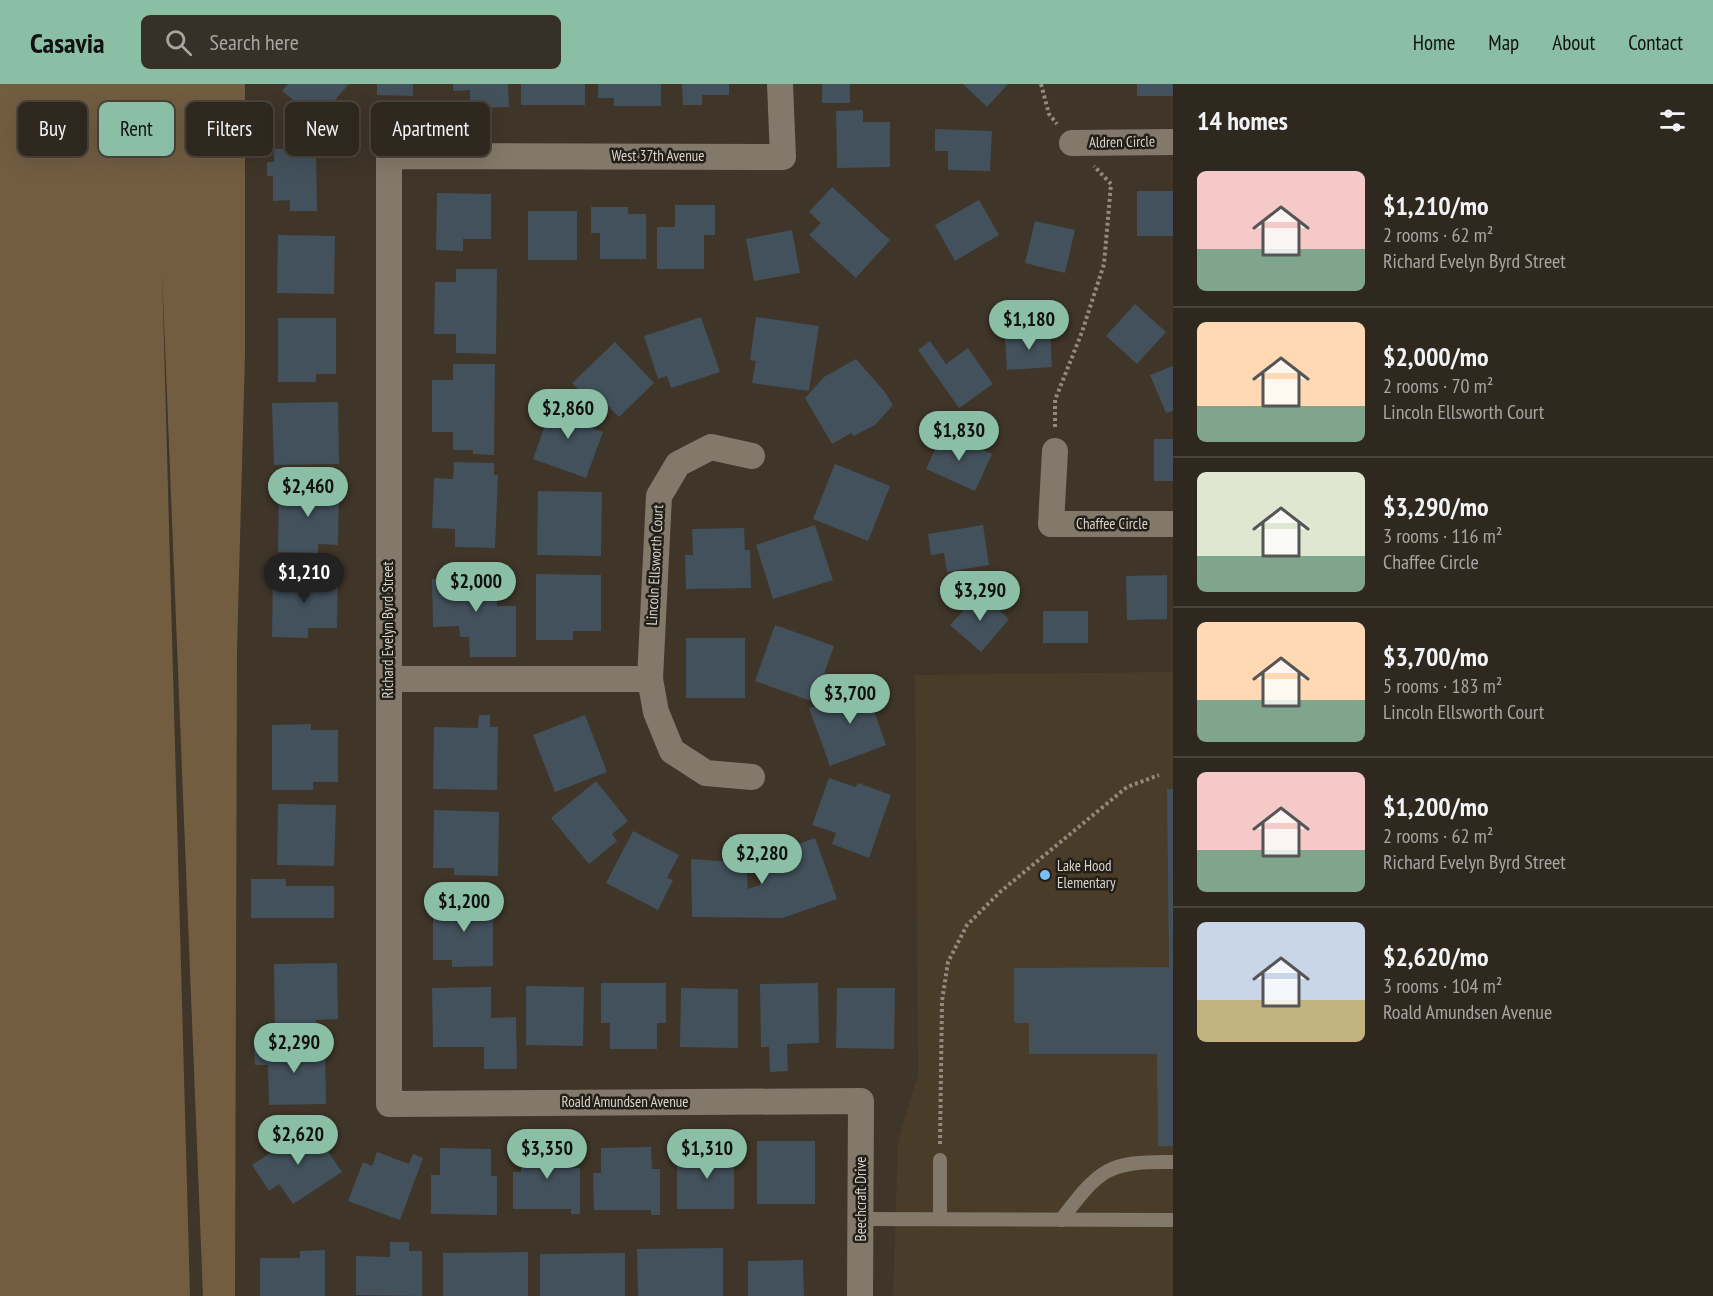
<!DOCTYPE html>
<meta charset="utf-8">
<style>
:root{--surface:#2f281f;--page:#373028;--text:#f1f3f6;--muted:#a7a6a4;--line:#4a443d;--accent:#8abfa5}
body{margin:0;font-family:"PT Sans Narrow",sans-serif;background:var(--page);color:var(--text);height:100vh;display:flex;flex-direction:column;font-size:22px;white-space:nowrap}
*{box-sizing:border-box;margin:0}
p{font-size:20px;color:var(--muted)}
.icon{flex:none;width:33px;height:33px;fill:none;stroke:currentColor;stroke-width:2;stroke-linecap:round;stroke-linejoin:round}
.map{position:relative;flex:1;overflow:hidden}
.sheet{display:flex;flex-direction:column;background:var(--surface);width:540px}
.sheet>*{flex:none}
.hud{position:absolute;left:18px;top:18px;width:570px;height:54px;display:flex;gap:12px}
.price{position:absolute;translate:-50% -51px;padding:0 14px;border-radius:21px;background:var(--accent);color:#111;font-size:20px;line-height:39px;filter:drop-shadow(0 2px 3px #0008)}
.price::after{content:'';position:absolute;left:50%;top:36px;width:18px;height:14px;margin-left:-9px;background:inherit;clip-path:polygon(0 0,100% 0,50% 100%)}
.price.active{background:#222;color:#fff}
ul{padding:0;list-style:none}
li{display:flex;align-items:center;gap:18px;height:150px;padding:0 24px}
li+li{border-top:2px solid var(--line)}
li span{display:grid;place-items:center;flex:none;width:168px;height:120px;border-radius:9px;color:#555}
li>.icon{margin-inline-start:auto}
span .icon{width:72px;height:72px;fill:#fffc;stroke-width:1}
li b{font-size:26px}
h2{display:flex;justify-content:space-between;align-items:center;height:72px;padding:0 24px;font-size:26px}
.pill{padding:0 21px;border-radius:9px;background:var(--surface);box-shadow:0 6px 24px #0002,0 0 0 2px var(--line);font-size:21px;line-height:54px}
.pill.active{background:var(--accent);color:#111}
header{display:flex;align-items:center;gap:36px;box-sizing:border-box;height:84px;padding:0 30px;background:var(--accent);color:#111}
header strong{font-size:28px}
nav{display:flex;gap:33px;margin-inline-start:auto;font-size:21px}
.search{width:420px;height:54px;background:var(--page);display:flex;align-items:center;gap:15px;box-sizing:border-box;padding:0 21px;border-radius:9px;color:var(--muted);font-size:22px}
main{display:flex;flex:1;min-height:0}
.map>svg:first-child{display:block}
</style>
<header>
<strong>Casavia</strong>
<div class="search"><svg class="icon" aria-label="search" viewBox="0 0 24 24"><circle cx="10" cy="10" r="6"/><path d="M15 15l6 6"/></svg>Search here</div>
<nav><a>Home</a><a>Map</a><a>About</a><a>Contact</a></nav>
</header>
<main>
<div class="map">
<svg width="1173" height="1212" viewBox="0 0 1173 1212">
<rect width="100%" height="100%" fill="#3f3529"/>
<polygon fill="#493c29" points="1173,588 1173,1212 893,1212 898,1057 918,991 915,591"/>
<polygon fill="#725d41" points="0,0 245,0 245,270 237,566 235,1212 203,1212 162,186 190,1212 0,1212"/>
<g fill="#43515c">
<polygon points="288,0 349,0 335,16 342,23 319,50 291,26 297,19 282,7"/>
<polygon points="377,0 413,0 413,12 377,11"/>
<polygon points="453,0 508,0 509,23 470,24 470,6 453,7"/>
<rect x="521" y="0" width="64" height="21"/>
<polygon points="598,0 661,0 661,22 614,22 614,14 598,14"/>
<polygon points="682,0 729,0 729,11 702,11 702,21 683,21"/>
<rect x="822" y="0" width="28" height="19"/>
<polygon points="963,0 1008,0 987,23"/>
<rect x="1137" y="0" width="36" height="12"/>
<polygon points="863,26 863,38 890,38 890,83 837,84 836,27"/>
<polygon points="935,45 992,47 990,87 948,86 948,67 935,67"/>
<polygon points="316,64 317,127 290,127 290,116 273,117 273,92 267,92 267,78 274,78 274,65"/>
<polygon points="832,103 890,156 856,194 809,151 821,139 809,128"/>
<rect x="1137" y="107" width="36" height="45"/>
<polygon points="437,109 491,110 491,155 463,155 463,167 436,166"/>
<polygon points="979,116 999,151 955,177 935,141"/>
<polygon points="675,121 715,121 715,151 704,151 704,185 657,185 657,143 675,143"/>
<polygon points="591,123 628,123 628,130 646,130 646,175 600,175 600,149 591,149"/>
<rect x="528" y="127" width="49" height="49"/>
<polygon points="1035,137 1075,146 1065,189 1025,179"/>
<polygon points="792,146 800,189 754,197 746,155"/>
<polygon points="278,151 335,152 334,210 277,209"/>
<polygon points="456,185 497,185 496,270 456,269 456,250 434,250 435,198 456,198"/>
<polygon points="1135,220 1166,248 1137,280 1106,252"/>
<polygon points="701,233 720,288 671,304 667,292 658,295 644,252"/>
<polygon points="756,233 819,242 809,307 752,299 756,277 750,276"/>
<polygon points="278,234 336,234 336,290 316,290 316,298 278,298"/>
<polygon points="1037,244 1050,244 1052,283 1007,286 1005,253 1038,251"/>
<polygon points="930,257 946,280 968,264 993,300 959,324 918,266"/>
<polygon points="615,258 654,299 619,333 608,322 601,329 572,299"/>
<polygon points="856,275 884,307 893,321 875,341 854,352 851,349 832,360 805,314 824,293"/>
<polygon points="453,280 495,280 494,371 473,370 473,366 453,366 453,348 432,348 432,296 453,296"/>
<polygon points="1173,282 1173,327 1166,329 1150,291"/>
<polygon points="554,316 593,331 589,343 603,348 586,394 533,375"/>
<polygon points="338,318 339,380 274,381 272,319"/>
<polygon points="943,348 992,370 975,407 926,385"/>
<rect x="1154" y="355" width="19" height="42"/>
<polygon points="454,378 494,379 494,391 498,391 495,464 455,463 455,445 432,444 434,394 453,395"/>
<polygon points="835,380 890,402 868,457 813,435"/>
<polygon points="279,402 339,403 338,461 318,460 318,469 278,468"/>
<polygon points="538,407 602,408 601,472 537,471"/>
<polygon points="815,441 833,496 773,515 756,461"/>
<polygon points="983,441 989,481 947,488 944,469 931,471 928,450"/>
<polygon points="744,444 745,466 750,466 751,504 686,505 685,471 693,471 692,445"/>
<polygon points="457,487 496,487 497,522 516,522 516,573 470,573 469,553 460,553 459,542 433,543 432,495 457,495"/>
<polygon points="273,489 338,491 337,544 308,544 308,554 272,553"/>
<polygon points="536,490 601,491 601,547 573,547 573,556 536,556"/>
<polygon points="1167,491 1167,535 1127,536 1126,492"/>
<polygon points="979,509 1009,535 981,568 950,541"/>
<rect x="1043" y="527" width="45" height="32"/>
<polygon points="775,541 834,562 814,618 755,597"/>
<rect x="686" y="554" width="59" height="60"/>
<polygon points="881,602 887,618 873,624 886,661 830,682 809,624 860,606 861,609"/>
<polygon points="479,631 490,631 490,643 498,643 497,706 433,705 434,643 478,644"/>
<polygon points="585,631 607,688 555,708 533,651"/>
<polygon points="311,640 311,646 338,646 338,698 313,698 313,706 272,706 272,641"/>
<polygon points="829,694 856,703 858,699 891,711 869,774 832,760 836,749 812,741"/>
<polygon points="596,697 628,737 612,750 617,757 589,780 551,734"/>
<polygon points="1167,705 1173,705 1173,1062 1158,1062 1157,970 1029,970 1029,939 1014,939 1014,884 1169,883"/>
<polygon points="278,720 336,721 334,782 277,781"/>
<polygon points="434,726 499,728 498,792 454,791 454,784 433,784"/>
<polygon points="633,747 679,771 667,794 673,796 658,826 606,799"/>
<polygon points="815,754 837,815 783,834 692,833 691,775 746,779 748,805 760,801 761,774"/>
<polygon points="251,795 286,795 286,802 334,802 334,834 251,834"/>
<polygon points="493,816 493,882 452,883 452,876 433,876 433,817"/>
<polygon points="337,879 338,935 316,936 316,957 275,957 274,880"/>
<polygon points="601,899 666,899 666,939 657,939 657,965 610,965 610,939 601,939"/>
<polygon points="818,899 819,959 787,960 788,987 770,988 769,963 761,963 760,900"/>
<polygon points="526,902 584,903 583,962 526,961"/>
<polygon points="491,903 491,934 516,933 517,985 484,985 484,963 433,963 432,904"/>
<polygon points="681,904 738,905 738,964 680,963"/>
<polygon points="837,904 895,904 894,965 836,964"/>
<polygon points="325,961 326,1020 269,1021 268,981 255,981 254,962"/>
<polygon points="311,1042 342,1088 293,1120 279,1100 269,1107 252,1081"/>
<rect x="757" y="1057" width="58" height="63"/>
<polygon points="521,1062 571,1062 571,1084 580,1084 580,1130 571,1130 571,1125 513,1125 513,1088 521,1088"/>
<polygon points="651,1063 652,1085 660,1085 660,1131 651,1131 651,1126 594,1126 593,1089 601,1089 601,1064"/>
<polygon points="440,1064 491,1065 491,1092 497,1092 497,1131 431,1130 431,1091 440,1091"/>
<polygon points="689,1065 734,1065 734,1125 677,1125 677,1080 689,1080"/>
<polygon points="377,1068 409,1080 413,1070 423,1074 400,1136 348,1117 363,1078 372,1082"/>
<polygon points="390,1158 409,1158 409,1167 422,1167 422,1212 356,1211 356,1172 390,1173"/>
<polygon points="723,1164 723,1212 638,1212 637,1165"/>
<polygon points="325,1166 325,1212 260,1212 260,1174 300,1174 300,1167"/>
<polygon points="528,1168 528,1212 443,1212 443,1169"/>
<polygon points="625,1169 625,1212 540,1212 540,1170"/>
<polygon points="803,1176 804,1212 748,1212 748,1177"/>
</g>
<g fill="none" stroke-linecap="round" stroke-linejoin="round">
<g stroke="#928a80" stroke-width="4" stroke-dasharray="3 3" stroke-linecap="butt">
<polyline points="1041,0 1049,30 1057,40"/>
<polyline points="1055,343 1055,316 1082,248 1104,180 1111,100 1094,82"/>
<polyline points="940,1060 942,917 948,878 967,841 1000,808 1127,703 1159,691"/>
</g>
<g stroke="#83796a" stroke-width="14">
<polyline points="940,1076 940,1135"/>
<polyline points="861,1135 1173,1136"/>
<path d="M1061 1136C1100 1085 1107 1077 1173 1078"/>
</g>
<g stroke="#83796a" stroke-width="26">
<polyline points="780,0 783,73 389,72 389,1020 861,1017 860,1212"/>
<polyline points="1072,59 1173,58"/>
<polyline points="1055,367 1051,440 1173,440"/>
<polyline points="752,372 711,363 678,380 659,412 650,595 656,628 672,667 706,689 752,693"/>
<polyline points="389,595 650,595"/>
</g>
</g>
<circle fill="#76c0f7" stroke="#221e18" stroke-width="2" cx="1045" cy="791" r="6"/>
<g text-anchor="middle" stroke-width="5" stroke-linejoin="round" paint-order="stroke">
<g font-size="15" fill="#dad4cc" stroke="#221e18">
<text transform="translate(1122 58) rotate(-1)" y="5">Aldren Circle</text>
<text x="658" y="77">West 37th Avenue</text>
<text x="1112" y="445">Chaffee Circle</text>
<text transform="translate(655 481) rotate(-87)" y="5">Lincoln Ellsworth Court</text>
<text transform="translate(388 546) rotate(-90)" y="5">Richard Evelyn Byrd Street</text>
<text x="625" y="1023">Roald Amundsen Avenue</text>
<text transform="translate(861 1115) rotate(-90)" y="5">Beechcraft Drive</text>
</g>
<g font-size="15" fill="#dad4cc" stroke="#221e18" text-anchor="start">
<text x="1057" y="787">Lake Hood<tspan x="1057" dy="17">Elementary</tspan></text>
</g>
</g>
</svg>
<b class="price" style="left:1029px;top:267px">$1,180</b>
<b class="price" style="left:568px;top:356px">$2,860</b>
<b class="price" style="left:959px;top:378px">$1,830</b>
<b class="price" style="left:308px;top:434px">$2,460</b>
<b class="price active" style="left:304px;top:520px">$1,210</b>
<b class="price" style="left:476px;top:529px">$2,000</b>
<b class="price" style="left:980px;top:538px">$3,290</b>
<b class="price" style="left:850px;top:641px">$3,700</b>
<b class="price" style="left:762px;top:801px">$2,280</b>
<b class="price" style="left:464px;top:849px">$1,200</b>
<b class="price" style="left:294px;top:990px">$2,290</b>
<b class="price" style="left:298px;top:1082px">$2,620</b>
<b class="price" style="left:547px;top:1096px">$3,350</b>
<b class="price" style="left:707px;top:1096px">$1,310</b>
<div class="hud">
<a class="pill">Buy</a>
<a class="pill active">Rent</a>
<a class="pill">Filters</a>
<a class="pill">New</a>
<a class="pill">Apartment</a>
</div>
</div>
<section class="sheet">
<h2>14 homes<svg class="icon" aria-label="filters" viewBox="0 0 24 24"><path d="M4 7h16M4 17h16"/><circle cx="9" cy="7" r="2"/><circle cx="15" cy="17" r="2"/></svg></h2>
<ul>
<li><span style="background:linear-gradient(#f6c9c9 65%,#7fa58c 0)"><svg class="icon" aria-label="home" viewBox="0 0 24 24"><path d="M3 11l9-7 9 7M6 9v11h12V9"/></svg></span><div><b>$1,210/mo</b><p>2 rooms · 62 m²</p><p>Richard Evelyn Byrd Street</p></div></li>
<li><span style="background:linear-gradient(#ffd9b3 70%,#7fa58c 0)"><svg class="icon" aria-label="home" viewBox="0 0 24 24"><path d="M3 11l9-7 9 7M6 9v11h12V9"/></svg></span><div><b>$2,000/mo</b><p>2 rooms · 70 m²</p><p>Lincoln Ellsworth Court</p></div></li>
<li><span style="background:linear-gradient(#dfe7d0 70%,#7fa58c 0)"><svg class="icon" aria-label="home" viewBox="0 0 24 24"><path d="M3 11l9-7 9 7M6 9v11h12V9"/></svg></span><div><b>$3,290/mo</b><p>3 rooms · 116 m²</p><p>Chaffee Circle</p></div></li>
<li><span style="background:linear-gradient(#ffd9b3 65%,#7fa58c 0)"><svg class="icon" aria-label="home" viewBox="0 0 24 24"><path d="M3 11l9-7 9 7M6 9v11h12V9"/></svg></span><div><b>$3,700/mo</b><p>5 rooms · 183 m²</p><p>Lincoln Ellsworth Court</p></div></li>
<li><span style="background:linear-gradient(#f6c9c9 65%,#7fa58c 0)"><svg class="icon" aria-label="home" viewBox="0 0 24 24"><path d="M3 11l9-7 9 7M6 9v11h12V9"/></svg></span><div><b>$1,200/mo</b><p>2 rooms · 62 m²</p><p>Richard Evelyn Byrd Street</p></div></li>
<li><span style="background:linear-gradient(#c9d6e8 65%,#c2b280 0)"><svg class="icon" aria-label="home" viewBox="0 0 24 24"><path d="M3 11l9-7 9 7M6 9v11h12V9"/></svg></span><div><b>$2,620/mo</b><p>3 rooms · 104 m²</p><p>Roald Amundsen Avenue</p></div></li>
</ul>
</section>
</main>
